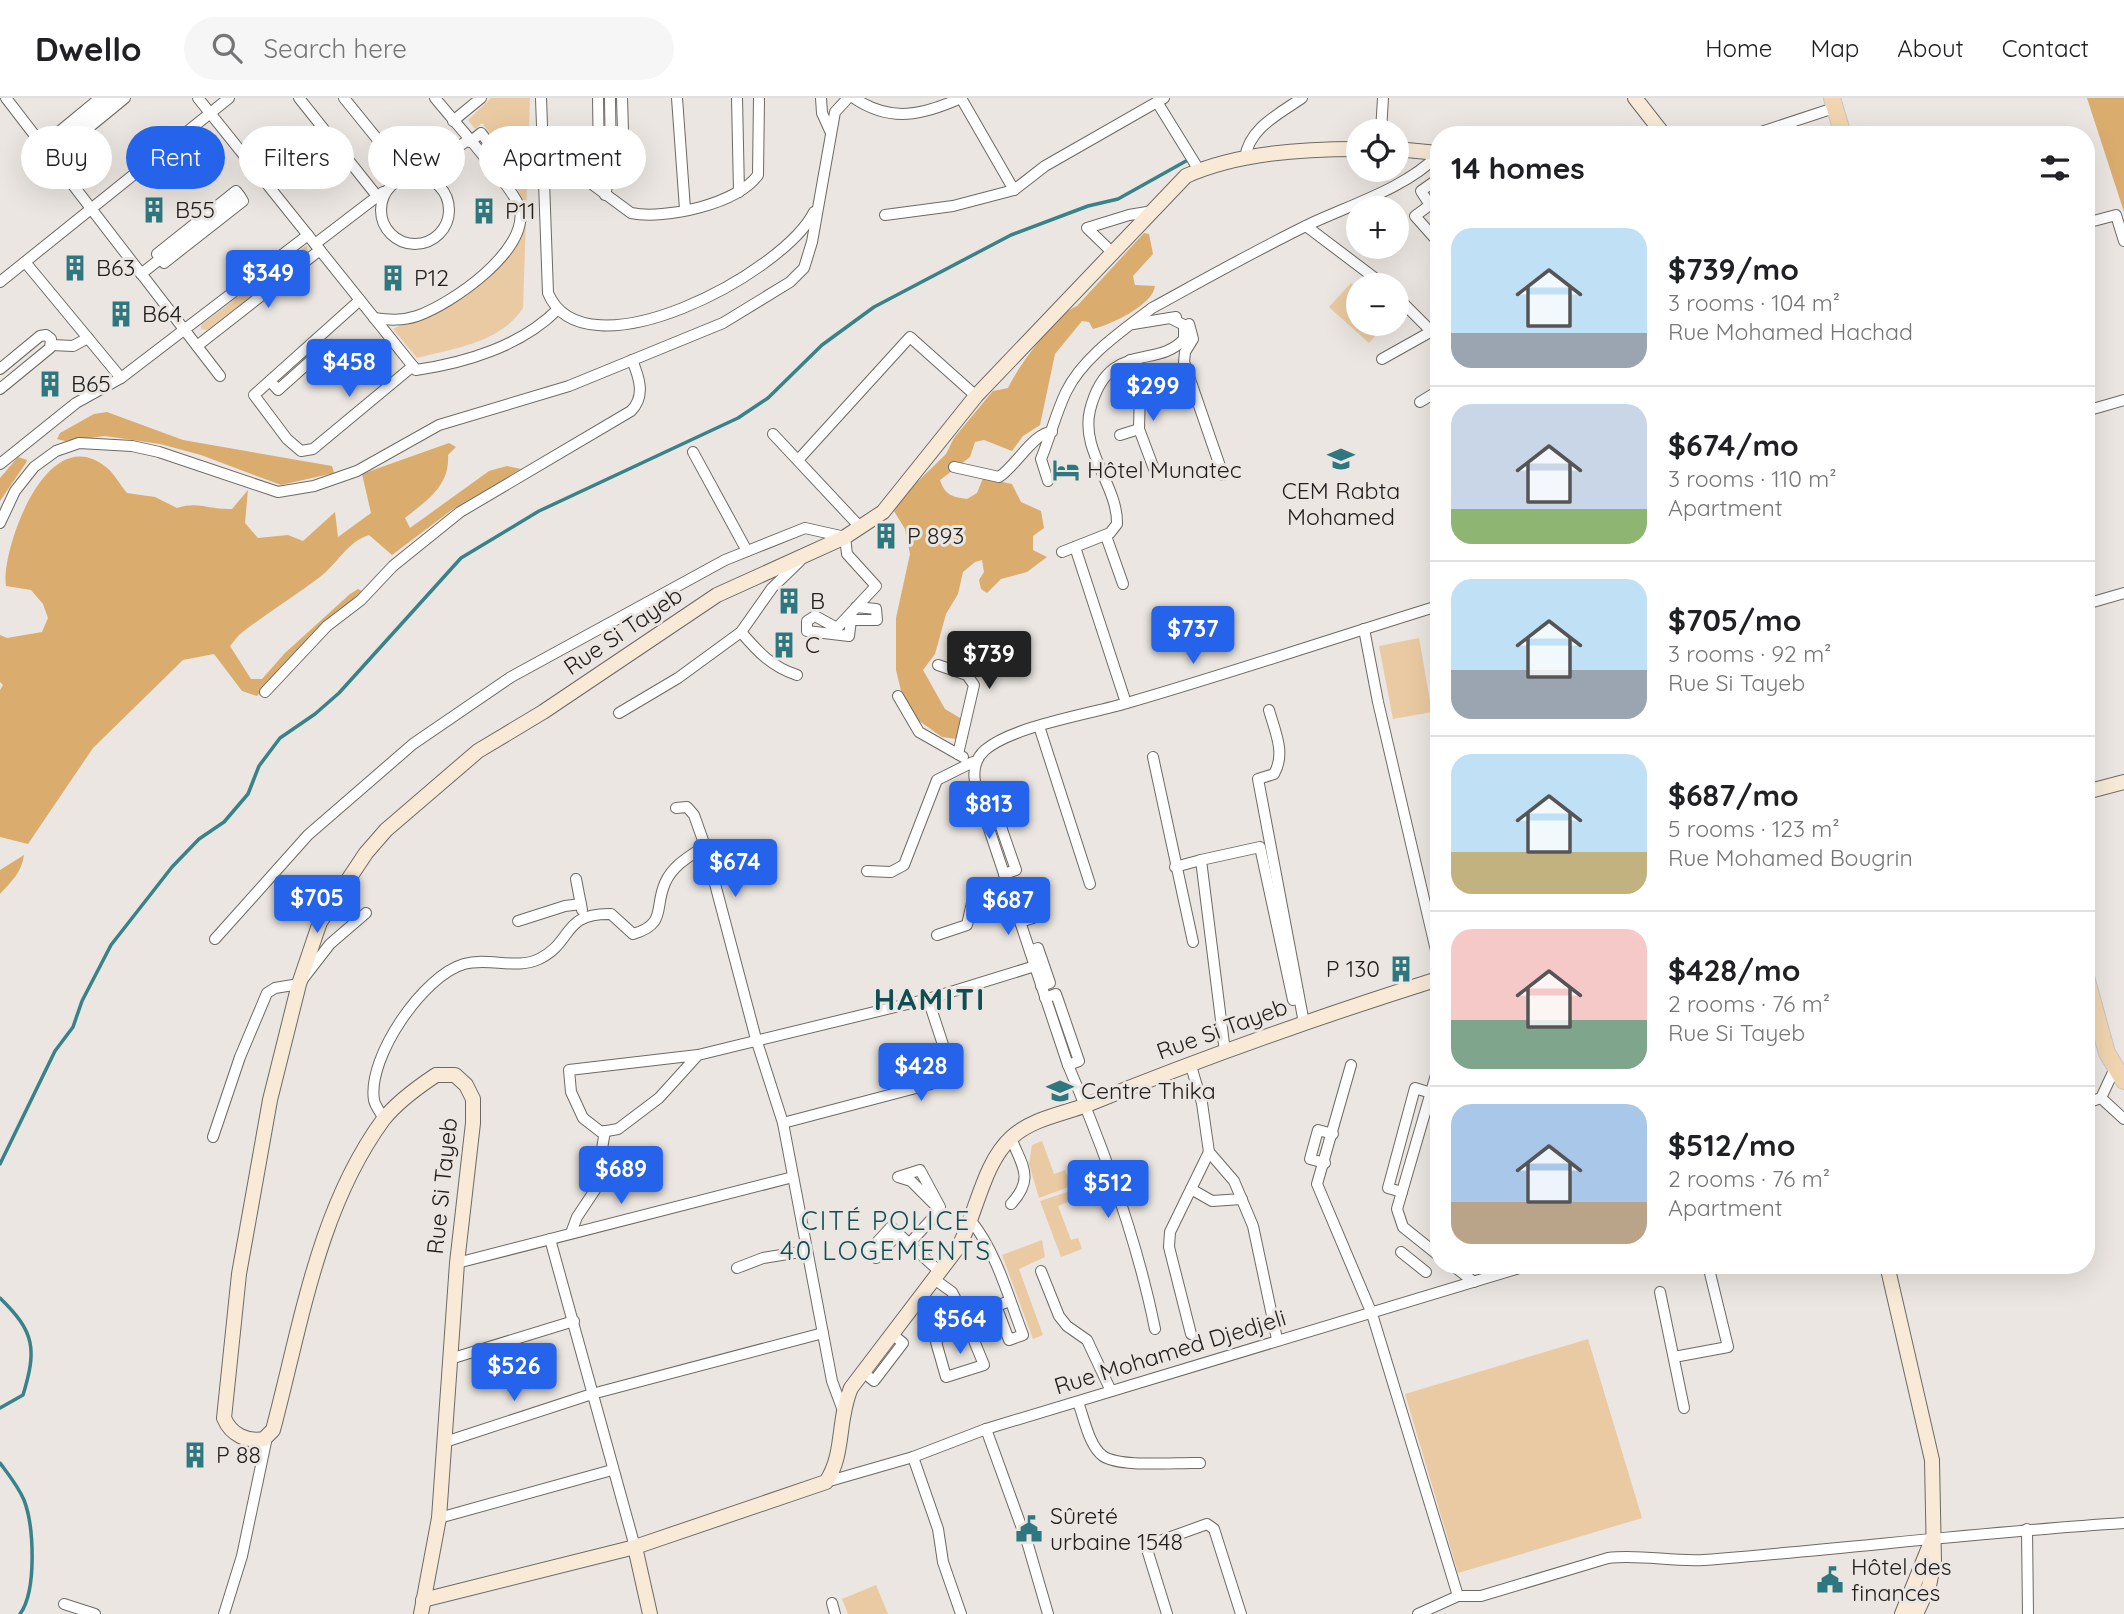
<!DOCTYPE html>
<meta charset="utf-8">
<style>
:root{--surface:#fff;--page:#f6f6f6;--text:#202124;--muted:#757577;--line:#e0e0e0;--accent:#2563eb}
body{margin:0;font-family:Quicksand,sans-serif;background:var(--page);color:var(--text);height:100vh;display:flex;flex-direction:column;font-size:26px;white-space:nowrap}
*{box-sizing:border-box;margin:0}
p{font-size:23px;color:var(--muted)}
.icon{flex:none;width:38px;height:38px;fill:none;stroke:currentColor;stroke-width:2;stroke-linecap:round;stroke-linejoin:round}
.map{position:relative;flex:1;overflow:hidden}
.details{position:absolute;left:1430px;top:28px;width:665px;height:1148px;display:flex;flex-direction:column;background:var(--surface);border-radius:28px;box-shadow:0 7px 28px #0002}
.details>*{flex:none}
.top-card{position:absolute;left:21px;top:28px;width:665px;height:63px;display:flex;gap:14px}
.controls{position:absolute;left:1346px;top:21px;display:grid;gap:14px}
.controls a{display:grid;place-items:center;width:63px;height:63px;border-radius:50%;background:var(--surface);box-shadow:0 7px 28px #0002;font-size:35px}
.price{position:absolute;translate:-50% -60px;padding:0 16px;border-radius:7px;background:var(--accent);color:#fff;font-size:23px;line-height:46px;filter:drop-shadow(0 2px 4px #0008)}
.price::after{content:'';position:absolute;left:50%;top:42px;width:21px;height:16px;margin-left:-10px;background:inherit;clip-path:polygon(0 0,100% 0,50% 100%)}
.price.current{background:#222;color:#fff}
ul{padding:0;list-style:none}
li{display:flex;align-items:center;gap:21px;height:175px;padding:0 21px}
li+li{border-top:2px solid var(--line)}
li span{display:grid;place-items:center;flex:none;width:196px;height:140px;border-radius:21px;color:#555}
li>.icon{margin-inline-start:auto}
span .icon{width:84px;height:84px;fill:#fffc;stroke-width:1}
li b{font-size:30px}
h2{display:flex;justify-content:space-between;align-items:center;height:84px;padding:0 21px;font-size:30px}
.chip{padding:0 24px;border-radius:32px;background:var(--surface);box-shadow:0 7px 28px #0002;font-size:24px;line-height:63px}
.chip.current{background:var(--accent);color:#fff}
header{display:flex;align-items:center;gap:42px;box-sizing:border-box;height:98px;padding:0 35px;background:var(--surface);border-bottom:2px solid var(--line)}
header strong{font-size:33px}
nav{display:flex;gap:38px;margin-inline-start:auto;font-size:24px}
.search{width:490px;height:63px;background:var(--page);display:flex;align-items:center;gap:18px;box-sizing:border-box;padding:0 24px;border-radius:38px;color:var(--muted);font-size:26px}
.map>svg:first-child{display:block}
</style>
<header>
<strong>Dwello</strong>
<div class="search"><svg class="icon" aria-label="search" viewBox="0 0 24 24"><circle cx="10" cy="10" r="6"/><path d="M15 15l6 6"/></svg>Search here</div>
<nav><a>Home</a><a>Map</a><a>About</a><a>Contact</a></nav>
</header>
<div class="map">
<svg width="2124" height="1516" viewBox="0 0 2124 1516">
<rect width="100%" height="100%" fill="#ebe6e1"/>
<g fill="#eacaa2">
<path d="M491 0H530L523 210C500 245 454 250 417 260L393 231C411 221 430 218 448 209 464 200 477 188 490 175 530 138 537 110 501 66L509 60 482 25 475 31 468 22Z"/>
<polygon points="307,147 308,155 207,232 201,231 201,227"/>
<polygon points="1351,185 1358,191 1358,226 1386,226 1369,245 1329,209"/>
<polygon points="1419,540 1432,614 1393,621 1379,548"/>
<polygon points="1042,1043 1054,1076 1065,1072 1071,1088 1039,1100 1029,1066 1032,1047"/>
<polygon points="1073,1092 1072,1102 1058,1108 1071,1142 1078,1140 1082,1151 1061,1159 1040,1103"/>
<polygon points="1042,1142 1045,1159 1019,1171 1043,1237 1033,1241 1002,1157"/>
<polygon points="1588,1241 1642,1420 1458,1475 1405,1296"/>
<polygon points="876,1487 888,1516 848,1516 842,1501"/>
</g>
<g fill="#daac6e">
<polygon points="2087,0 2124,0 2124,114"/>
<path d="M1144 135 1149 136 1153 156 1133 178 1135 187 1155 188C1153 207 1110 227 1093 231L1089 224 1082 223 1055 256 1040 327 1023 338 1012 353 984 342 975 344 970 359 940 382C945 397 952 399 967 401L977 395 983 380 1012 386 1021 404 1041 413 1044 430 1033 438V452L1047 459 1027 474 1001 481 987 495 981 491 979 482 984 474 982 462 975 464 963 474 958 496 946 516 935 556 923 572 945 611 960 620 961 632 956 641 942 639 915 620 902 597 896 572V520L910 456 905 431 894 413 909 392 946 356 954 340 987 300 993 293 1008 290C1017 270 1056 216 1077 208Z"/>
<polygon points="107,314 183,342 332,368 334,375 281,387 201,357 160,346 105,338 65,343 57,341 60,335 94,316"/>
<path d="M449 345 456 349 448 357C450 388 427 402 405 420L410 430 489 373 507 368 521 371 453 411 392 457 369 437C347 444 338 465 320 479 294 499 265 516 239 537L230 548 251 581H262L285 555 350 496 358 491 362 493 292 558 257 598 242 593 214 556 183 562 93 650 28 746 0 739V592L3 587 0 584V537L7 540 42 534 48 520 43 506 31 492 6 488C0 457 45 320 106 369 114 375 120 387 127 395L155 399 177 410C199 403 209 412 232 411L248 392 245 425 258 440 288 437 303 443 335 414 338 439 371 415 362 376Z"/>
<polygon points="18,359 27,362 26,365 0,403 0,380"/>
<path d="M24 757C22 774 11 784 0 796V772Z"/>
</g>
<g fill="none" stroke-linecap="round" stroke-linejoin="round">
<g stroke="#388289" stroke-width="3.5">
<polyline points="0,1066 55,953 73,929 82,903 111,847 172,769 199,741 224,724 248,696 259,668 280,640 315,616 339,595 461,460 539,413 738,320 768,300 822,247 874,209 1011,137 1088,108 1118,101 1186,63"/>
<path d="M0 1200C35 1234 37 1251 23 1297L0 1310"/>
<path d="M0 1365C9 1377 18 1388 24 1402 34 1428 37 1493 20 1516"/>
</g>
<g stroke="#6d6a65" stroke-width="12">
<g id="street">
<polyline points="6,0 220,278"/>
<polyline points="112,0 65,39 70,45 125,0"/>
<path d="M198 0 416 272C465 265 521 248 557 212"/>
<polyline points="299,0 377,98"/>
<polyline points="344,0 408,79"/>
<path d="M541 0 548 195C584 281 783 176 814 114"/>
<polyline points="598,0 599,67 624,66 622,0"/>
<polyline points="677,0 685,111"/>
<polyline points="737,0 739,94"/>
<polyline points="821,0 822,15 831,35"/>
<path d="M854 0C891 25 923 17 961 0"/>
<polyline points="961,0 1014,92"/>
<polyline points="1157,4 1199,72"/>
<polyline points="453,23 481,0"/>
<polyline points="1381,33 1383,0"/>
<polyline points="1752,37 1834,10"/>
<polyline points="65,39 60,33 100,0"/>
<polyline points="470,44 481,35 501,61 490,69"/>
<path d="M543 58 558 61 631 115C665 122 737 106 758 77L759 0"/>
<path d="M1245 60C1249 30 1279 16 1302 0"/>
<polyline points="418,78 468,42"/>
<circle cx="415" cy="112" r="34"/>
<polyline points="1438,81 1421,93 1430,107 1415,118 1438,144"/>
<polyline points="605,97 611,72 610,0"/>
<polyline points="885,117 953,108 1014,92 1045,68 1164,0"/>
<polyline points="2086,125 2116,117 2124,143"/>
<polyline points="1306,128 1384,187"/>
<polyline points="315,146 383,94"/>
<polyline points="1114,156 1087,130 1129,117 1153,113"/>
<polyline points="25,164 121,280 308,137"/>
<polyline points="141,176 240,98 243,103 164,165 157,156 236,93 240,98"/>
<polyline points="0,184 229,0"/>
<polyline points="1396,198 1438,240"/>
<polyline points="360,202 254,297 287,341 301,353 313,351 413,268"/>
<path d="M374 220C389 222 402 223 417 218 451 206 528 154 520 111 516 92 451 20 435 0"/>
<polyline points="1133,226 1176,219"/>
<polyline points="1189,226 1193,241 1185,254 1184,264 1223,377"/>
<polyline points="52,247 73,248 88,240"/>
<polyline points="197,248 320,152"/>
<polyline points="1382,261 1432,233"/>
<polyline points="1130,262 1140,291 1139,331"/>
<polyline points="0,271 40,238 46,237 51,241 50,250 0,291"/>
<polyline points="270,283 278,292 325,250 317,241"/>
<polyline points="1420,304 1438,293"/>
<polyline points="2086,313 2124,302"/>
<polyline points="773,336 861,430"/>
<polyline points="1120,337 1139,331 1154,371"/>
<polyline points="693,354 747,453"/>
<polyline points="799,361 910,239 976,298"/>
<polyline points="0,366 76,305 121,280"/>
<path d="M954 369 999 379C1016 368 1034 334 1052 334"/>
<path d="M1048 383 1041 361C1050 339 1056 315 1066 294 1083 259 1122 233 1152 210 1205 181 1258 151 1312 125 1353 106 1407 89 1438 57"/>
<polyline points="0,425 15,393 34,369 56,353 79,345 132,348 159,354 278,394 314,388 357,373 439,327 569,288 723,225 790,184 804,170 812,144 835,14 848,0"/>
<polyline points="1106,438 1123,486"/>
<polyline points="1075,449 1126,605"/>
<path d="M1062 454 1110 435 1117 426C1118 388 1080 353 1090 312 1108 241 1157 272 1184 241V227L1170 220"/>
<polyline points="2086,506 2124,495"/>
<polyline points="1364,531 1378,604 1438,861"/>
<path d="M741 534C758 554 772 569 797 577"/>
<polyline points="938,567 967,577 974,587 958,656"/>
<path d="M265 594 327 528 361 502 393 468 460 414 631 313C646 298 639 279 632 262"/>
<polyline points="898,598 919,634 963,659"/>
<path d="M1269 612C1275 634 1286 655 1274 676L1258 681 1304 925"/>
<polyline points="619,615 678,580 741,534 772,490 800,463"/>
<polyline points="1039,628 1090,786"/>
<polyline points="1153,659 1193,844"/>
<polyline points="981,707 992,703 1016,772 1004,776"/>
<polyline points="676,710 687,709 694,717 705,748 756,941 783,1025 832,1283 842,1310"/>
<polyline points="1175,769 1201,762"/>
<polyline points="867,773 891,774 904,767 937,682 973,664"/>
<polyline points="576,781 582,812"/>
<polyline points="1009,791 1021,786 1033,820 1020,824"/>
<polyline points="518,823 565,808 581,806"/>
<polyline points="937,837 967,827 973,800 1007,784"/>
<polyline points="215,841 308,737 413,646 511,579 725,462 805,430 845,439 847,456 876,488 837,530 815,518 807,523 807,533 849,538 851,522 877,522 876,511 856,509"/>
<polyline points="1030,853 1038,850 1050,885 1041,888"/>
<polyline points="1045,900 1056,896 1079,963 1068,967"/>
<polyline points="1225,954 1201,762 1260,749 1293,902"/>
<polyline points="698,957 569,972 571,994 583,1020 601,1034 618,1031 659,1000 698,957 928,901 1035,868"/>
<polyline points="1351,967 1317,1086 1372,1216 1458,1498"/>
<polyline points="1191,968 1202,1005 1209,1054 1234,1083 1253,1128 1277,1241"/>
<polyline points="1438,970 1397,1111 1403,1129 1438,1157"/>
<polyline points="2101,1000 2124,1021"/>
<polyline points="2086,1005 2101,1000 2115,970"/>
<path d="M384 1021C381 1015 375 1008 374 1002 367 959 424 877 464 866 488 859 517 872 539 861 574 844 561 815 611 816L633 836C667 826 654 810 665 785 673 767 690 758 705 748"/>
<polyline points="783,1025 931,986 946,978 949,965 928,901"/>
<polyline points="213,1039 240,959 267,895 275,890 299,886 330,846 366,815"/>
<path d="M1011 1040C1022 1068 1035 1080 1011 1106"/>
<polyline points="1325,1065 1310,1061 1318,1032 1333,1036"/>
<polyline points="1191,1091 1212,1103 1242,1101"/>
<polyline points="1402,1094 1388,1090 1415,990 1431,995"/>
<path d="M972 1124C997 1156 1008 1198 1023 1237L1009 1242 996 1208 1010 1203"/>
<polyline points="571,1135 577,1119 595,1092 605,1033"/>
<polyline points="898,1136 876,1160 869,1153 891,1129 940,1174"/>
<polyline points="550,1141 635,1449"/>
<polyline points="909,1146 938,1114 940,1109 920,1072 898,1079 911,1083 939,1111"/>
<polyline points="1401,1154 1426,1174"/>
<polyline points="457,1165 793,1079"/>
<polyline points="1452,1167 1474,1184"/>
<polyline points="737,1170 763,1160 806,1153"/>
<polyline points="1041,1173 1059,1218 1067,1228 1087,1242 1111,1293"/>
<polyline points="934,1181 952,1194 961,1211 936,1244 946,1279 984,1267 961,1211"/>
<polyline points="1660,1194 1684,1310"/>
<path d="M1155 1231C1137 1141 1104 1051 1068 967L981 707C975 688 968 667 985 652 1013 628 1090 616 1127 605 1231 575 1334 540 1438 508"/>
<polyline points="1191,1236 1169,1149 1170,1134 1209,1054"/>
<polyline points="1674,1259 1728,1249 1708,1167"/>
<polyline points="450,1261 574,1223"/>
<polyline points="863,1274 874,1283 903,1245 892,1236"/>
<path d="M1078 1304C1084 1320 1089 1348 1103 1358 1120 1370 1178 1364 1200 1365"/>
<polyline points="986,1331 1028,1447 1048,1516"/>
<polyline points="445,1344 592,1296 823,1235"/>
<polyline points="913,1359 938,1431 943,1464 961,1516"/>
<polyline points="826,1384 913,1359 986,1331 1529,1167"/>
<polyline points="439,1420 612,1372"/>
<polyline points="2027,1431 2028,1516"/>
<polyline points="832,1505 835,1516"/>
<polyline points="64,1506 95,1516"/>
<polyline points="224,1516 242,1458 267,1339"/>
<polyline points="1167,1516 1146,1448 1207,1426 1214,1431 1241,1516"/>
<path d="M1418 1516 1458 1498H1481L1608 1460C1640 1456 1672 1464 1704 1462 1844 1451 1983 1434 2124 1425"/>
</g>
</g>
<g stroke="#6d6a65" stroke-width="16">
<g id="secondary">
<polyline points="1635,0 1664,37"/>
<polyline points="1396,51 1438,55"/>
<polyline points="2086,694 2124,684"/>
<polyline points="1887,1167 1932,1362 1934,1463 1929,1488 1916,1516"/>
<polyline points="635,1449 650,1516"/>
<path d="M423 1502 635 1449 826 1384C845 1356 837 1322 851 1290L959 1148C977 1114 983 1065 1012 1039 1033 1020 1064 1016 1089 1006 1204 959 1321 918 1438 881"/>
<path d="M421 1516 439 1420 457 1165 473 1025V1001L466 987 455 977H436C418 989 396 1005 383 1022 318 1111 301 1227 273 1332L264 1341C247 1344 231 1337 224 1320L239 1176 270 1002 299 886 320 824 366 755 386 732 478 653 543 614 717 497 845 439 883 414 976 298 1186 78C1237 55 1302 51 1358 51"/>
<polyline points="1902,1516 1931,1444"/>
</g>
</g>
<g stroke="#c6c5c5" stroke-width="18">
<g id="primary">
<polyline points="1832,0 1843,37"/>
<polyline points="2086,879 2107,955 2124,983"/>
</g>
</g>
<use href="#street" stroke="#fff" stroke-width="10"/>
<use href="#secondary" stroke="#f8ead7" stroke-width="14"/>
<use href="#primary" stroke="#f1d5b0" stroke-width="16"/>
</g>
<defs>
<g id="building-bare" transform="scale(2.1)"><path d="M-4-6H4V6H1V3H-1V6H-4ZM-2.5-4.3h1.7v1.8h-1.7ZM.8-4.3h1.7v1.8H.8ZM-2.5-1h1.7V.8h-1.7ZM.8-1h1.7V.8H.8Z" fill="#2e777e" stroke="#ebe6e1" stroke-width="2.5" paint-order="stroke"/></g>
<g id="school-bare" transform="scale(2.1)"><path d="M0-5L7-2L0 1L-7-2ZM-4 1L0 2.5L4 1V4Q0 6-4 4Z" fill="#2e777e" stroke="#ebe6e1" stroke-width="2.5" paint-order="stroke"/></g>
<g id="hotel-bare" transform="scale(2.1)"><path d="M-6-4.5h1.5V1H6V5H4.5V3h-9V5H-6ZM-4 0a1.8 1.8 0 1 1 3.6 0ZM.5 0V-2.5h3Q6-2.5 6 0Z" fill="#2e777e" stroke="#ebe6e1" stroke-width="2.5" paint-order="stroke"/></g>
<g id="civic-bare" transform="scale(2.1)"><path d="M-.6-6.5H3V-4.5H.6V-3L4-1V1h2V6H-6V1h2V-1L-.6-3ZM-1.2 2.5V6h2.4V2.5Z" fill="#2e777e" stroke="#ebe6e1" stroke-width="2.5" paint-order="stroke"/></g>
</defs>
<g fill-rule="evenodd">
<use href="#building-bare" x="154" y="112"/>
<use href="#building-bare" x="484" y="113"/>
<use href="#building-bare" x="75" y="170"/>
<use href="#building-bare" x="393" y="180"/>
<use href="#building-bare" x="121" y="216"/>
<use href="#building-bare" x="50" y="286"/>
<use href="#school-bare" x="1341" y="361"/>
<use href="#hotel-bare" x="1066" y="372"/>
<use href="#building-bare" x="886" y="438"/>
<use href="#building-bare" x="789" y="503"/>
<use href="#building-bare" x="784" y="547"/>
<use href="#building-bare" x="1401" y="871"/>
<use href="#school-bare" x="1060" y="993"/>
<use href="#building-bare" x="195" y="1357"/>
<use href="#civic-bare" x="1029" y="1431"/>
<use href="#civic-bare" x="1830" y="1482"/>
</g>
<g text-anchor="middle" stroke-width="6" stroke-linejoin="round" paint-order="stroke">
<g font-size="23" fill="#22201f" stroke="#ebe6e1" text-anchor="start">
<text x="175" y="120">B55</text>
<text x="505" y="121">P11</text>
<text x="96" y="178">B63</text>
<text x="414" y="188">P12</text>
<text x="142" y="224">B64</text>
<text x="71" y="294">B65</text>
<text x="1087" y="380">Hôtel Munatec</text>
<text x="1341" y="401" text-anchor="middle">CEM Rabta<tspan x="1341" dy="26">Mohamed</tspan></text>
<text x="907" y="446">P 893</text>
<text x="810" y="511">B</text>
<text x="805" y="555">C</text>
<text x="1380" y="879" text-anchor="end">P 130</text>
<text x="1081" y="1001">Centre Thika</text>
<text x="216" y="1365">P 88</text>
<text x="1050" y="1426">Sûreté<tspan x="1050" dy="26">urbaine 1548</tspan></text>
<text x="1851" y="1477">Hôtel des<tspan x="1851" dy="26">finances</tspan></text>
</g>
<g font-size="23" fill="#22201f" stroke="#ebe6e1">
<text transform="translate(623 533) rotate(-34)" y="8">Rue Si Tayeb</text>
<text transform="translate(1222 931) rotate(-20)" y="8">Rue Si Tayeb</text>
<text transform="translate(442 1088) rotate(-84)" y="8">Rue Si Tayeb</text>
<text transform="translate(1170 1254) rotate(-17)" y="8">Rue Mohamed Djedjeli</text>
</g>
<g font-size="26" letter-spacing="2" fill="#104e53" stroke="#ebe6e1">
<text x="886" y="1132">CITÉ POLICE<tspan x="886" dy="30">40 LOGEMENTS</tspan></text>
</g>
<g font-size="30" font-weight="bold" letter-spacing="2" fill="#104e53" stroke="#ebe6e1">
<text x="930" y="912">HAMITI</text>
</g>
</g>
</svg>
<div class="controls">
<a><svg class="icon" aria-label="locate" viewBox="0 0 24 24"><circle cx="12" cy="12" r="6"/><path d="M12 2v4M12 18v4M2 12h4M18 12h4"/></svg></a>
<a>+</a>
<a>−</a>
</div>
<b class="price" style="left:268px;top:212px">$349</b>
<b class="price" style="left:349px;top:301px">$458</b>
<b class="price" style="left:1153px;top:325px">$299</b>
<b class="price" style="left:1193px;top:568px">$737</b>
<b class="price current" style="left:989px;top:593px">$739</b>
<b class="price" style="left:989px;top:743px">$813</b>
<b class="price" style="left:735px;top:801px">$674</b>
<b class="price" style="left:317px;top:837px">$705</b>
<b class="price" style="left:1008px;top:839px">$687</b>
<b class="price" style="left:921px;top:1005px">$428</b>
<b class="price" style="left:621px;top:1108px">$689</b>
<b class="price" style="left:1108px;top:1122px">$512</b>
<b class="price" style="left:960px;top:1258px">$564</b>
<b class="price" style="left:514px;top:1305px">$526</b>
<div class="top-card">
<a class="chip">Buy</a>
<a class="chip current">Rent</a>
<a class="chip">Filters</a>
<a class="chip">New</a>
<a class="chip">Apartment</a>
</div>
<section class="details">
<h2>14 homes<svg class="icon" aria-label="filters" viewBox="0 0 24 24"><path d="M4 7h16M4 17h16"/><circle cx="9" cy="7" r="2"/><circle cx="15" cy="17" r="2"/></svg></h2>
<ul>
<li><span style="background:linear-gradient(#bfe0f5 75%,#9aa5b1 0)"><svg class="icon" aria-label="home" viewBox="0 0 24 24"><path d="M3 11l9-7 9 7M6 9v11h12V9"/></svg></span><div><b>$739/mo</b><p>3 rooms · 104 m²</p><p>Rue Mohamed Hachad</p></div></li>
<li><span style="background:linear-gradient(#c9d6e8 75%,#8fb573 0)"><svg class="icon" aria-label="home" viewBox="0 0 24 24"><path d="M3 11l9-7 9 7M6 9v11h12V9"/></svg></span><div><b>$674/mo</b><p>3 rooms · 110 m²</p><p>Apartment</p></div></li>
<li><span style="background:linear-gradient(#bfe0f5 65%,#9aa5b1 0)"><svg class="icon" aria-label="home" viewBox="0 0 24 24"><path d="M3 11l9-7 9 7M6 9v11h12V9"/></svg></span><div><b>$705/mo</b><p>3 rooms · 92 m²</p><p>Rue Si Tayeb</p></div></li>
<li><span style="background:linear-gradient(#bfe0f5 70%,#c2b280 0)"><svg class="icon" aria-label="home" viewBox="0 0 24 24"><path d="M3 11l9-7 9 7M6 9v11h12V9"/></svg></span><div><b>$687/mo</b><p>5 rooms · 123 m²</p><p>Rue Mohamed Bougrin</p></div></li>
<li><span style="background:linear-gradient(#f6c9c9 65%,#7fa58c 0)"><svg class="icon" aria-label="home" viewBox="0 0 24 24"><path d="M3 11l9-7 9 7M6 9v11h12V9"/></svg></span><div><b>$428/mo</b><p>2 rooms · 76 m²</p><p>Rue Si Tayeb</p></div></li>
<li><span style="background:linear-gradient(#a9c7e8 70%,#b9a48a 0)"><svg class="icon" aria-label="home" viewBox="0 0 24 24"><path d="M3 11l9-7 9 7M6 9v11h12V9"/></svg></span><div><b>$512/mo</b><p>2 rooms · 76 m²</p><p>Apartment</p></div></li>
</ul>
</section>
</div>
